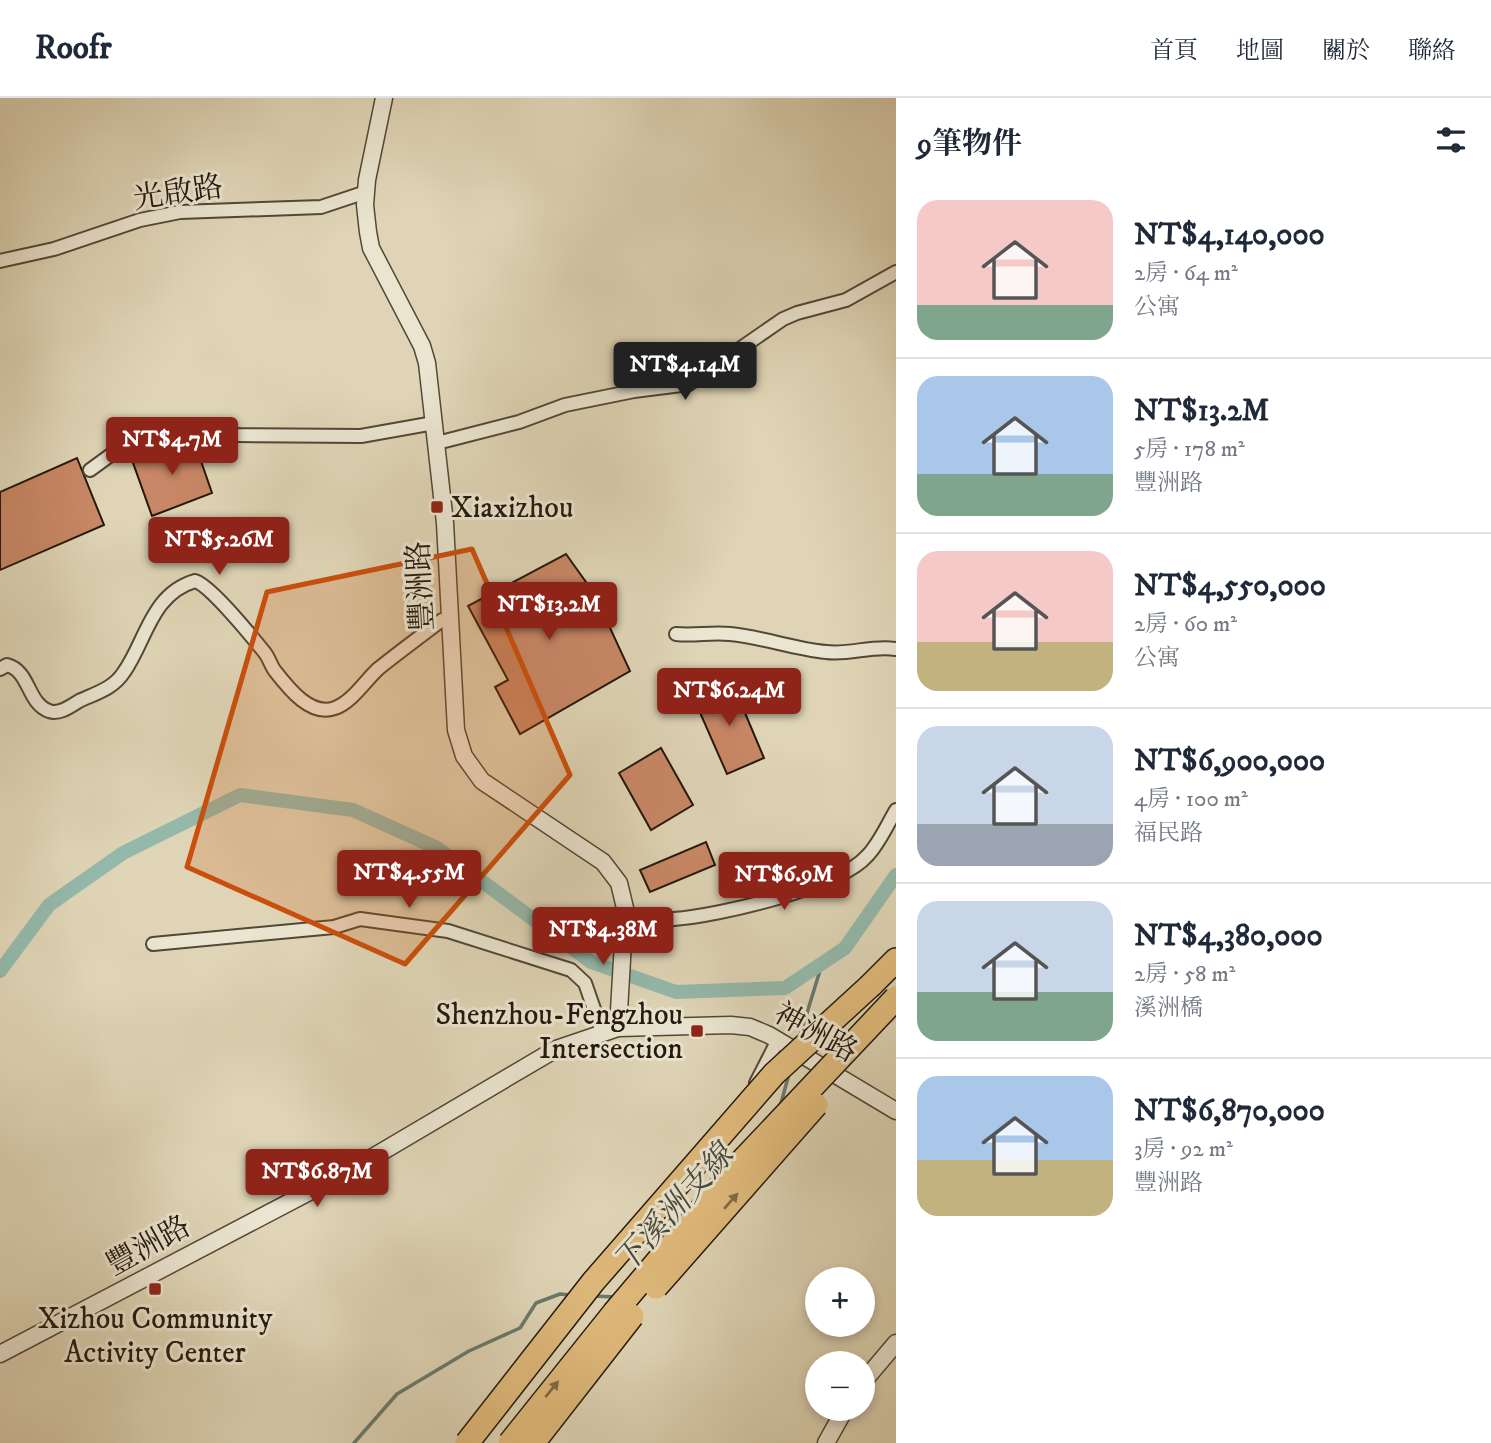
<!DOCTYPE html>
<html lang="zh-TW">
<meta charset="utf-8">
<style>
:root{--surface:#fff;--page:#f2f2f3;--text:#1f2937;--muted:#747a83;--line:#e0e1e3;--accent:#8f2418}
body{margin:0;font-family:"IM FELL DW Pica","Noto Serif TC",serif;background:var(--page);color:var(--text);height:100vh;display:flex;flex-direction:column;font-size:26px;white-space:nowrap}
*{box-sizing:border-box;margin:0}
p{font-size:23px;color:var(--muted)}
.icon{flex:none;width:38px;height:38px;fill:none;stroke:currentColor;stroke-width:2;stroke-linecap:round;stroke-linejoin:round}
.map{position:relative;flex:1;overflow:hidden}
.details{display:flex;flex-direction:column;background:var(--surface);width:595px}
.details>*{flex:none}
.buttons{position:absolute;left:805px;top:1169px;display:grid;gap:14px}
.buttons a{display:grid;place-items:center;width:70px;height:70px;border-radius:50%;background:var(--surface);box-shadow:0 4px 10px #0003;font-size:35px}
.price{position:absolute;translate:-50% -60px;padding:0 16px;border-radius:7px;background:var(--accent);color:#fff;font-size:23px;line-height:46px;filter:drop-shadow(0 2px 4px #0008)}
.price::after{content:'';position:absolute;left:50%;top:42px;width:21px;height:16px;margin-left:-10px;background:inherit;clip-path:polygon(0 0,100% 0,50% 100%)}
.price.current{background:#222;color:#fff}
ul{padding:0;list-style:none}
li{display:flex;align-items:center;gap:21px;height:175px;padding:0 21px}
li+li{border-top:2px solid var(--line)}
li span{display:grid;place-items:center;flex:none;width:196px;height:140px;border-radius:21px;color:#555}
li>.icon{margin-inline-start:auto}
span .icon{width:84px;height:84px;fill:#fffc;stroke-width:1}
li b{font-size:30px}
h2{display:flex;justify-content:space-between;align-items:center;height:84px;padding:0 21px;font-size:30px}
header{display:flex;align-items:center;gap:42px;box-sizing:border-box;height:98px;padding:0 35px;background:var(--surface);border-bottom:2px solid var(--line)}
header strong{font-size:33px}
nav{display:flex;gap:38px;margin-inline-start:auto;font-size:24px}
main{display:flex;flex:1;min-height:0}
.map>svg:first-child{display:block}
</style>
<header>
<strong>Roofr</strong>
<nav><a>首頁</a><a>地圖</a><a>關於</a><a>聯絡</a></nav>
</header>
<main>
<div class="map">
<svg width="896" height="1345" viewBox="0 0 896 1345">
<rect width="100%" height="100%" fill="#dfd5b6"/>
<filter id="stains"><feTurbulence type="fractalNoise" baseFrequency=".00286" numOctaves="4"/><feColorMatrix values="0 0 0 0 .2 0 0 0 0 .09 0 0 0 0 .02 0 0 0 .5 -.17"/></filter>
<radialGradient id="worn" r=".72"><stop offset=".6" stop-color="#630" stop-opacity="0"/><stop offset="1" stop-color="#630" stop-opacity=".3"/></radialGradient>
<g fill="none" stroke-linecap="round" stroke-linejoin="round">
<g stroke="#67796b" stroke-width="3.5">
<polyline points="799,941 822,866"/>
<polyline points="780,1009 789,976"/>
<polyline points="592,1198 616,1199"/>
<polyline points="354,1345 397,1296 469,1253 520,1230 536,1205 560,1196 571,1197"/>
</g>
<polyline stroke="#94b9ab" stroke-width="14" points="0,873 49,807 123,755 240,697 353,712 437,750 591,864 676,894 785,890 845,850 896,777"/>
</g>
<g fill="#c88766" stroke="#23190c" stroke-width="2">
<polygon points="193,340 212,395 152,418 132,362"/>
<polygon points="77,360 104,427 0,472 0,394"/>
<polygon points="566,456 608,515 604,517 630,573 520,636 495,589 508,582 468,508"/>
<polygon points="732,584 764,660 727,676 694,601"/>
<polygon points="661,650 693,707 651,732 619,675"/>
<polygon points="706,744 715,767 650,794 640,772"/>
</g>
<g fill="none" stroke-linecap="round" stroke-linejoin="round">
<g stroke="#524836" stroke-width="16">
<g id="minor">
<polyline points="0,163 54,151 140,122 180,114 321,109 366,94"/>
<polyline points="437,345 519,324 565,307 634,293 689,286 783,221 797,215 846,202 896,174"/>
<polyline points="90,372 134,340 205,327 237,337 361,338 434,325"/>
<path d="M676 536C694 538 712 534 730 536 762 539 794 551 826 554 850 557 872 547 896 551"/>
<path d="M0 571 7 567C30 573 27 605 49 613 59 617 71 608 79 603 96 595 113 591 124 574 146 543 151 496 195 483 210 487 253 540 265 555 269 560 271 568 275 573 289 591 311 619 335 610 352 604 365 583 378 571 399 554 421 538 442 522H449"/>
<path d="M625 818C641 819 658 823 674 821 717 818 839 790 867 758 879 746 887 727 896 712"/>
<polyline points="153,846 334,829 360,821 448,833 571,872 585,885 602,934"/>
<polyline points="756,985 778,942"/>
</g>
</g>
<g stroke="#524836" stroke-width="19">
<g id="tertiary">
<polyline points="384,0 367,82 365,107 368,134 371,150 422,248 427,265 445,425 456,632 464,658 482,683 603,764 619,785 625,810 618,930"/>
<polyline points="0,1256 351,1072 556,951 618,930 731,927 750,929 769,937 896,1013"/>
<polyline points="863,1284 896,1245"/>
<polyline points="826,1345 845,1311"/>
</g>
</g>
<g stroke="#23190c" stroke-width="26">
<polyline id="motorway" points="871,887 896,862"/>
</g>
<use href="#minor" stroke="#eae4d0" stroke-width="12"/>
<use href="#tertiary" stroke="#eae4d0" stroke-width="16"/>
<use href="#motorway" stroke="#e0ba7b" stroke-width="23"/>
<g stroke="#23190c" stroke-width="26" stroke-linecap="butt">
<g id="motorway-bridge">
<polyline points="656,1189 816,1007"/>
<polyline points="467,1345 593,1184 774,976 871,887"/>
<polyline points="510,1345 614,1215 744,1061 896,900"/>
<polyline points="533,1345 632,1218"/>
</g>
</g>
<use href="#motorway-bridge" stroke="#e0ba7b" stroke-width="23"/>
</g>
<defs><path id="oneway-solid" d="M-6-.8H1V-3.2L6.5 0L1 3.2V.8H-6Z" transform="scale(1.75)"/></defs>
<g fill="#826a44">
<use href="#oneway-solid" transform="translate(731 1103) rotate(-49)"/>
<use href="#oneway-solid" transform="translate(552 1291) rotate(-51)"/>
</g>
<path fill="#ca4f0c" fill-opacity="0.2" stroke="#ca4f0c" stroke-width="5" stroke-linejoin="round" d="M472 451 570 677 405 866 187 769 267 494Z"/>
<g fill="#8f2418" stroke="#eae4d0" stroke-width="2.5">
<rect x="430" y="402" width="14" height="14" rx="3.5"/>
<rect x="690" y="926" width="14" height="14" rx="3.5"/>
<rect x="148" y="1184" width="14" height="14" rx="3.5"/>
</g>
<g text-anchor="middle" stroke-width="6" stroke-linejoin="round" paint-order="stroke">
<g font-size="30" fill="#23190c" stroke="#eae4d0">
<text transform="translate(178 94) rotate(-8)" y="10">光啟路</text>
<text transform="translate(420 488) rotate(-93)" y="10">豐洲路</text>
<text transform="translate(816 934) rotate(29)" y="10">神洲路</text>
<text transform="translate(148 1147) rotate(-29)" y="10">豐洲路</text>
</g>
<g font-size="30" fill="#23190c" stroke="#eae4d0" text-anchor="start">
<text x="451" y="419">Xiaxizhou</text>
<text x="683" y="926" text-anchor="end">Shenzhou-Fengzhou<tspan x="683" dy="34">Intersection</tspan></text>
<text x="155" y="1230" text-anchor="middle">Xizhou Community<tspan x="155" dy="34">Activity Center</tspan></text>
</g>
<g font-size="32" font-style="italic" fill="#45493c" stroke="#eae4d0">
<text transform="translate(673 1110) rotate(-48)" y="11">下溪洲支線</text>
</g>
</g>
<rect width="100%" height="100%" filter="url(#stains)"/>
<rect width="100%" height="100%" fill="url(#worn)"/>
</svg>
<div class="buttons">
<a>+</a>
<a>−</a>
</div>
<b class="price current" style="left:685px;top:304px">NT$4.14M</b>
<b class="price" style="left:172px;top:379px">NT$4.7M</b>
<b class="price" style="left:219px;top:479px">NT$5.26M</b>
<b class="price" style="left:549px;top:544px">NT$13.2M</b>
<b class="price" style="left:729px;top:630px">NT$6.24M</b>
<b class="price" style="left:409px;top:812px">NT$4.55M</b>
<b class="price" style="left:784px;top:814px">NT$6.9M</b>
<b class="price" style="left:603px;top:869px">NT$4.38M</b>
<b class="price" style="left:317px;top:1111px">NT$6.87M</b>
</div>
<section class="details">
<h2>9筆物件<svg class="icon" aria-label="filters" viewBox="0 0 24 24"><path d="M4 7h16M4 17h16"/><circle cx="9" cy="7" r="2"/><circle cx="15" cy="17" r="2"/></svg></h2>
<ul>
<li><span style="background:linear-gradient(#f6c9c9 75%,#7fa58c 0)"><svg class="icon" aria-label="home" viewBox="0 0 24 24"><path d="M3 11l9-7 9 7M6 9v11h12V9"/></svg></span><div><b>NT$4,140,000</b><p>2房 · 64 m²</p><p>公寓</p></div></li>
<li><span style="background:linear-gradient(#a9c7e8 70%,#7fa58c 0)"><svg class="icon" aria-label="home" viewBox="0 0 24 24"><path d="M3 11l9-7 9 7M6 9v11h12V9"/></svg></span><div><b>NT$13.2M</b><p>5房 · 178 m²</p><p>豐洲路</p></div></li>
<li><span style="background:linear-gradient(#f6c9c9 65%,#c2b280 0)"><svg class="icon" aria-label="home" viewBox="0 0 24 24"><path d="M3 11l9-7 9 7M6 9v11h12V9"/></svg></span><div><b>NT$4,550,000</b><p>2房 · 60 m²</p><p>公寓</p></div></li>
<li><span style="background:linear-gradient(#c9d6e8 70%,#9aa5b1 0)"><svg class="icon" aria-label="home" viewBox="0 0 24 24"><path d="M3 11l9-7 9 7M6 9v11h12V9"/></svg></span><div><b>NT$6,900,000</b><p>4房 · 100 m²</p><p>福民路</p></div></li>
<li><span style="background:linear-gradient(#c9d6e8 65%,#7fa58c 0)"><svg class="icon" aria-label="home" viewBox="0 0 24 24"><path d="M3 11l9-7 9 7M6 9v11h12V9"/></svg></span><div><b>NT$4,380,000</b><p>2房 · 58 m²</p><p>溪洲橋</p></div></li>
<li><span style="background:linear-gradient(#a9c7e8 60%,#c2b280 0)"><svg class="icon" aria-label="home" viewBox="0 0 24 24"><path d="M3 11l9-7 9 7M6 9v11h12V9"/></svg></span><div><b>NT$6,870,000</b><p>3房 · 92 m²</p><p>豐洲路</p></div></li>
</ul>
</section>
</main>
